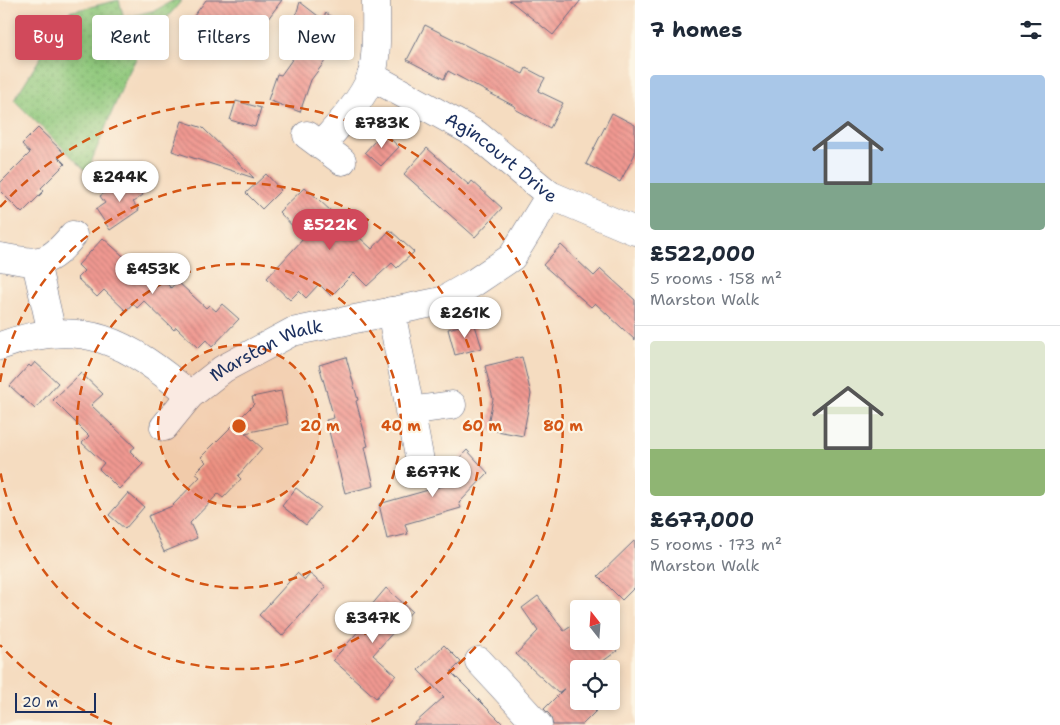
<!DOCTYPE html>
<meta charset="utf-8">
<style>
:root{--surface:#fff;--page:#f2f2f3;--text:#1f2937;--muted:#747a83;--line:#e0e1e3;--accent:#d1495b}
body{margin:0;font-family:"Shantell Sans",sans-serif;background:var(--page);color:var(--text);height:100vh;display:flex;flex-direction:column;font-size:19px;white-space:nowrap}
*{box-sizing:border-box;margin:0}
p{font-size:16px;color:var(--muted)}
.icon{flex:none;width:28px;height:28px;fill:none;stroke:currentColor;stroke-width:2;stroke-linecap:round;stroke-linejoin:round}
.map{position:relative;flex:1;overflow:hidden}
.drawer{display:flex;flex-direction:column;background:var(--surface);width:425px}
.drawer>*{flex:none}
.banner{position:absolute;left:15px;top:15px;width:475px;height:45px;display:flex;gap:10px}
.needle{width:32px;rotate:343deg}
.controls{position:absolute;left:570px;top:600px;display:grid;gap:10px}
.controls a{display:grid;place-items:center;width:50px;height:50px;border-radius:5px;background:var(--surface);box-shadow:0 2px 8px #0003;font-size:25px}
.scale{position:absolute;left:15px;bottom:12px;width:81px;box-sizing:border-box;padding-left:5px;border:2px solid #1b2f5e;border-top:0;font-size:14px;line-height:18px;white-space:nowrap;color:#1b2f5e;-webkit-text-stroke:4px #fcf5e5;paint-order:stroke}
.price{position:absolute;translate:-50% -42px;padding:0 11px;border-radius:18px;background:#fff;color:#222;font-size:16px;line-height:32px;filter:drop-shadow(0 1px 2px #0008)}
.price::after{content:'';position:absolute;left:50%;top:30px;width:15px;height:11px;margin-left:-8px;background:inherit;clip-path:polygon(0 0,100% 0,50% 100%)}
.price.on{background:var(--accent);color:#fff}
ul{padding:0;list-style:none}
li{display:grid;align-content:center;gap:10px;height:265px;padding:0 15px}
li+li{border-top:1px solid var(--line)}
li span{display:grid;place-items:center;height:155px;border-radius:5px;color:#555}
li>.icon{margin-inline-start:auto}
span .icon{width:90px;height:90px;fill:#fffc;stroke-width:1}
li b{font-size:21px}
h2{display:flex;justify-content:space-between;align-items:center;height:60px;padding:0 15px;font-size:21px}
.tag{padding:0 18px;border-radius:5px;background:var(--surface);box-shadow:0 2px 8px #0003;font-size:18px;line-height:45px}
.tag.on{background:var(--accent);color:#fff}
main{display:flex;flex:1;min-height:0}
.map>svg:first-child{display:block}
</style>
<main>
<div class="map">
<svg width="635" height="725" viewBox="0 0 635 725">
<defs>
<pattern id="grass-dots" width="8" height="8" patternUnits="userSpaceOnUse" patternTransform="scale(1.25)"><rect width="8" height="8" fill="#8fc87b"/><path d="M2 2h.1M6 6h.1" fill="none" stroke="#74a368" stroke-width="1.8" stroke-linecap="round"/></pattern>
<pattern id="building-back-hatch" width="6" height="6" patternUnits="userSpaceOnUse" patternTransform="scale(1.25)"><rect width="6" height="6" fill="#f19991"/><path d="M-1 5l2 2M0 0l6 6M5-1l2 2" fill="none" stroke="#c27d7a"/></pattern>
</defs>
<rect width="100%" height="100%" fill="#fcf5e5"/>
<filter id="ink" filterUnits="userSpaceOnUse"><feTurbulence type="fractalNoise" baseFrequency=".02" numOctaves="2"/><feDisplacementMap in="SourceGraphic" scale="10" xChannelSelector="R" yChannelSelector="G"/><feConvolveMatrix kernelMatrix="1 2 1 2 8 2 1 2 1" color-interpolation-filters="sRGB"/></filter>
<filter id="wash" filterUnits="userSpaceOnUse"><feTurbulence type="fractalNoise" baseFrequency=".0096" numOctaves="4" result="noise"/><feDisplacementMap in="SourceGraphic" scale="20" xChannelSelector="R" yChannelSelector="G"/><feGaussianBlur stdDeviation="1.12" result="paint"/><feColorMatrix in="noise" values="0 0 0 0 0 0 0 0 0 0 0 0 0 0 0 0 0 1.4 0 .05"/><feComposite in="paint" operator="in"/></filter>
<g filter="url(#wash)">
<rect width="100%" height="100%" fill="#f5dcc0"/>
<polygon fill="url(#grass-dots)" stroke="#557c6c" points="119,0 124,18 156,10 174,0 182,0 142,47 126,78 87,172 14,100 69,12"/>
<g id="blocks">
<g fill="url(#building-back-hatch)">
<polygon points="206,0 282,0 247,47 219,26 212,35 191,20"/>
<polygon points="509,0 581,0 553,35"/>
<polygon points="300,2 322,19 326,13 349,29 311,80 300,112 268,100 277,74 281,75 301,47 289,37"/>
<polygon points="425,25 523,74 526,68 545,78 538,91 563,103 550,128 515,109 516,107 448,71 444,79 407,60"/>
<polygon points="236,101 261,108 255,127 230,120"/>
<polygon points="612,113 635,125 635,154 620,182 586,164"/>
<polygon points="182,121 203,128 254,178 172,151"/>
<polygon points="38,128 63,152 58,157 65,164 41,188 44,191 22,213 0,191 0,183 30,153 22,144"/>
<polygon points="383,132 399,147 381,166 365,152"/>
<polygon points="427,148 469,185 472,181 502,208 475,237 404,174"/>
<polygon points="266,174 281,190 262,209 246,193"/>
<polygon points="130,176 143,195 133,202 139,210 110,230 96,209 105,203 100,196"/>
<polygon points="305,187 372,249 390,230 414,252 397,268 392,263 367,286 354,273 331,296 319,284 306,298 299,291 290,300 267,278 304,238 279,212"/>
<polygon points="103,238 141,272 148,265 171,288 177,281 206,308 209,305 216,311 222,304 239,319 212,347 206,340 198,348 176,327 174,330 144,301 137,308 133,303 126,311 104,290 97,297 77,278 84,271 78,265"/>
<polygon points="561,245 594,276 601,269 635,300 635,340 595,303 591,307 543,265"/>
<polygon points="474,322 482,348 455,355 448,329"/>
<polygon points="346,357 358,400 356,401 368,446 365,447 374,486 345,493 326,420 334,418 319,365"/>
<polygon points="522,357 531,394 523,436 487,429 493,399 485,366"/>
<polygon points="35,362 58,383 35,409 10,386 29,365 31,367"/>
<polygon points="81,373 103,394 91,405 135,447 130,451 143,464 119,489 99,469 104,463 82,443 89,436 53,400"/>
<polygon points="281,391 288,424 245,433 262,448 238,476 241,479 223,498 218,494 190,523 197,538 164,552 148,516 172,506 200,477 195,473 206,462 201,457 254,404 252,397"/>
<polygon points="467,450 488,473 459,503 461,508 405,524 408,534 387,539 379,504 460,481 448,470"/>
<polygon points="296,488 320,507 306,525 282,506"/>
<polygon points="128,493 144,507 125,529 109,515"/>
<polygon points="635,540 635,587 622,600 598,576"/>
<polygon points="297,573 305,580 310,574 326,587 282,636 259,615"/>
<polygon points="386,588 412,611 373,655 396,675 376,698 333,660 376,611 370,607"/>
<polygon points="538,596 564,631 579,621 579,641 610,641 617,651 592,669 579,669 579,678 570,684 579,693 579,701 587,701 596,711 582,725 553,725 550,715 544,709 565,688 558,693 516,654 538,631 522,608"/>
<polygon points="444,645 461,662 451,672 504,725 413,725 444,697 418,670"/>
</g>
</g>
</g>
<g filter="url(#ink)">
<use href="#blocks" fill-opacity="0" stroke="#676c80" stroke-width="1"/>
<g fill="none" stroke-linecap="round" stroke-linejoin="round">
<g stroke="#676c80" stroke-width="29">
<g id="minor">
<path id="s1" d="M371 76 476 134 550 195 635 231"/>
<polyline points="307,135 342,161"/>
<path d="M321 145C338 126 362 101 371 77 378 58 376 20 376 0"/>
<path d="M0 257C39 264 47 267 73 235"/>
<polyline points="36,263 52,333"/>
<polyline points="391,311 420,461"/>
<path d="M0 346C82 315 129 343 190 395"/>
<polyline points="409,411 452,405"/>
<path id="s2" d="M164 427 190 395 223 369 292 332 442 301 475 282 512 257 550 195"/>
<polyline points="479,661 538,725"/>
</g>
</g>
<use href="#minor" stroke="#fff" stroke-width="28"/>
</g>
</g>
<circle cx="239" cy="426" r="81" fill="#d45514" fill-opacity=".12"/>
<g fill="none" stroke="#d45514" stroke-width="2.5" stroke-dasharray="9 6">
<circle cx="239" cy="426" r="81"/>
<circle cx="239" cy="426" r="162"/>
<path d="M0 382A243 243 0 1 1 0 470"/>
<path d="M112 724A324 324 0 0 1 0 645M0 207A324 324 0 1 1 366 724"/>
</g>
<g text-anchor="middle" stroke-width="4.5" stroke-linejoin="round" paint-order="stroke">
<g font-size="18" fill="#1b2f5e" stroke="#fcf5e5">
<text dy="6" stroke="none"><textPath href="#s1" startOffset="154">Agincourt Drive</textPath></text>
<text dy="6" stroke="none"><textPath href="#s2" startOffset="131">Marston Walk</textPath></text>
</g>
</g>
<circle cx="239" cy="426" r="8" fill="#d45514" stroke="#fcf5e5" stroke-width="2.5"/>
<g font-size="15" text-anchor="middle" font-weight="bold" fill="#d45514" stroke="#fcf5e5" stroke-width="4.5" stroke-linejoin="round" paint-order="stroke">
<text x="320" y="431">20 m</text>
<text x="401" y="431">40 m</text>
<text x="482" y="431">60 m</text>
<text x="563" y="431">80 m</text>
</g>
</svg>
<div class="controls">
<a><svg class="needle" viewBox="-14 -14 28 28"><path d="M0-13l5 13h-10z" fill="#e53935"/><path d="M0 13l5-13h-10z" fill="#747a83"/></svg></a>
<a><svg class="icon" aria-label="locate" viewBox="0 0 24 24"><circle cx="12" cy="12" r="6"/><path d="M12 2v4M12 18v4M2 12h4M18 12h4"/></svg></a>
</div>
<div class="scale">20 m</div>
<b class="price" style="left:382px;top:149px">£783K</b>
<b class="price" style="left:120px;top:203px">£244K</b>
<b class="price on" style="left:330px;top:251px">£522K</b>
<b class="price" style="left:153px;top:295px">£453K</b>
<b class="price" style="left:465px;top:339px">£261K</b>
<b class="price" style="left:433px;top:498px">£677K</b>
<b class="price" style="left:373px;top:644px">£347K</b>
<div class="banner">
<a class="tag on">Buy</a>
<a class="tag">Rent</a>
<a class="tag">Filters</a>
<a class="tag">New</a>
</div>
</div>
<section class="drawer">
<h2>7 homes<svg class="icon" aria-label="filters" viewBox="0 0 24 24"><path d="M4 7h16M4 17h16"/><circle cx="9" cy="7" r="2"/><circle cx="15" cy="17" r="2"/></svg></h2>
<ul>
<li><span style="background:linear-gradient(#a9c7e8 70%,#7fa58c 0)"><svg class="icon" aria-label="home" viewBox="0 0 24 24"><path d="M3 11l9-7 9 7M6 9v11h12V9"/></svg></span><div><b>£522,000</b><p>5 rooms · 158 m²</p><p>Marston Walk</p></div></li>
<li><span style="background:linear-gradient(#dfe7d0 70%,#8fb573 0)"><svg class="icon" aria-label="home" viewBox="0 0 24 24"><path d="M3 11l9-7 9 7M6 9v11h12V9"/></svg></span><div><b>£677,000</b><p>5 rooms · 173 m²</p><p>Marston Walk</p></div></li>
</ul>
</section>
</main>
